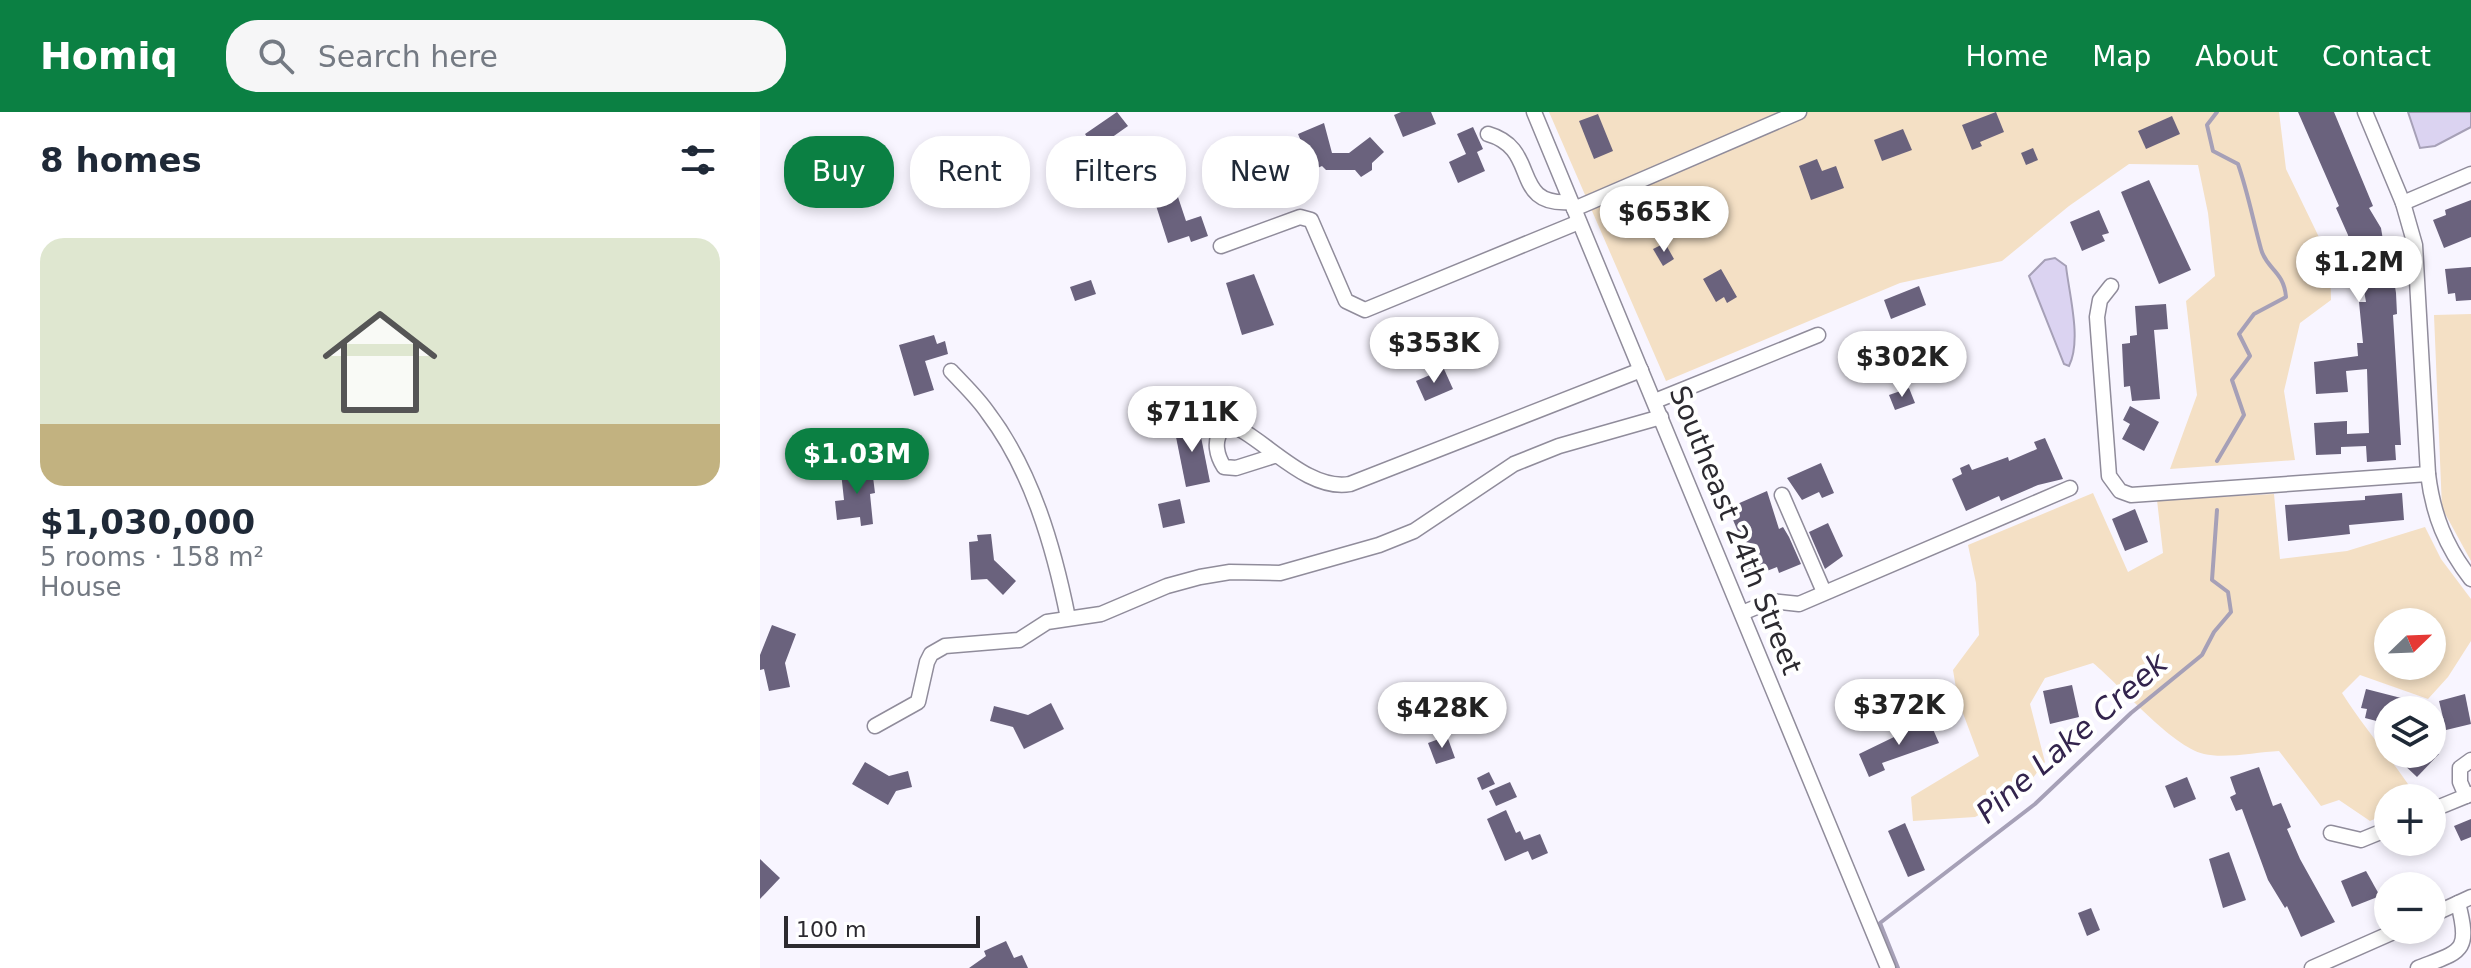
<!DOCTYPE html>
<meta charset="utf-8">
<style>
:root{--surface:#fff;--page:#f6f6f7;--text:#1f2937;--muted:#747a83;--line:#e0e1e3;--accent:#0b8043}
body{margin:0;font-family:"DejaVu Sans",sans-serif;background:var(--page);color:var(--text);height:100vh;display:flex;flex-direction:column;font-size:30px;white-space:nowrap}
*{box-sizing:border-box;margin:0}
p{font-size:26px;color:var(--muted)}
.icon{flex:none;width:44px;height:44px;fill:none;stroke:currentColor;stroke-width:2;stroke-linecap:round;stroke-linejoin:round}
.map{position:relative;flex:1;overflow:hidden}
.details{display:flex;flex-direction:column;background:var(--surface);width:760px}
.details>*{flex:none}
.top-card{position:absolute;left:24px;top:24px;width:760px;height:72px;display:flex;gap:16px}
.needle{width:52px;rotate:67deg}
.controls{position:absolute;left:1614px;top:496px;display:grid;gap:16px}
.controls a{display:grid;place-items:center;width:72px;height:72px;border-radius:50%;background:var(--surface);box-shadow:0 4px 12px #0003;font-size:40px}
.scale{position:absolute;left:24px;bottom:20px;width:196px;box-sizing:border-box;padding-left:8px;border:4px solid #2c2a30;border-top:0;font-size:22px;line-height:28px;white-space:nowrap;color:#2c2a30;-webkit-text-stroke:6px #fff;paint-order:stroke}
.price{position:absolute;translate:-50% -68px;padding:0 18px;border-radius:28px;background:#fff;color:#222;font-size:26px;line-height:52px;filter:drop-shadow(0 2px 4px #0008)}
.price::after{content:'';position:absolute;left:50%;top:48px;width:24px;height:18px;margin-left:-12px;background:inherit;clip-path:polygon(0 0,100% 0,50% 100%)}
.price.on{background:var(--accent);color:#fff}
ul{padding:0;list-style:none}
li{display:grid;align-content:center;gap:16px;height:424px;padding:0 40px}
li+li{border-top:2px solid var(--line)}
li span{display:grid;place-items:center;height:248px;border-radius:24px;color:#555}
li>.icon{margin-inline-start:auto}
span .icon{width:144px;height:144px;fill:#fffc;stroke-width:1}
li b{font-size:34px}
h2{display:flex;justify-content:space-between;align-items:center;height:96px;padding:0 40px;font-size:34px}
.pill{padding:0 28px;border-radius:32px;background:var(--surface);box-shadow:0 4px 12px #0003;font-size:28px;line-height:72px}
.pill.on{background:var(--accent);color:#fff}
header{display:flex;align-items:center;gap:48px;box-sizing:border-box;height:112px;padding:0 40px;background:var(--accent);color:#fff}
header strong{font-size:38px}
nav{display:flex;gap:44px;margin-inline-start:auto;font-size:28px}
.search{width:560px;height:72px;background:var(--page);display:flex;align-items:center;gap:20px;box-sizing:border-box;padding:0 28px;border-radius:32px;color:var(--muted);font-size:30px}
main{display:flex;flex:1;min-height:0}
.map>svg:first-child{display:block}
</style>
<header>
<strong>Homiq</strong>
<div class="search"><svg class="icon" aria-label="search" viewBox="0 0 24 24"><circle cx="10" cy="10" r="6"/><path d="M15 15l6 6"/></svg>Search here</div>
<nav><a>Home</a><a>Map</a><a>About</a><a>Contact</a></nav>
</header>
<main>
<section class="details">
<h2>8 homes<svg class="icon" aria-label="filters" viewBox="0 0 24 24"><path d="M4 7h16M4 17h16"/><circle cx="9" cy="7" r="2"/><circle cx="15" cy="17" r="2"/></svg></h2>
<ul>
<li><span style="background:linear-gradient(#dfe7d0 75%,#c2b280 0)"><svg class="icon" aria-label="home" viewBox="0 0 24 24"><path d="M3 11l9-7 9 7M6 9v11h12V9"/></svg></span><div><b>$1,030,000</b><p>5 rooms · 158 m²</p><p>House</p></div></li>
</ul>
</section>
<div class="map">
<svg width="1711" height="856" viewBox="0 0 1711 856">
<rect width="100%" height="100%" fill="#f8f5ff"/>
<g fill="#f4e0c5" fill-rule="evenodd">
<polygon points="789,0 1519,0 1526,57 1570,148 1571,188 1540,211 1524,279 1535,348 1410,357 1437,283 1426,189 1455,164 1448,101 1438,53 1369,52 1309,94 1242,149 1140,171 906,269"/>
<polygon points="1711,202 1711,449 1682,396 1674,203"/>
<path d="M1333 381 1368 460 1403 441 1397 388 1514 382 1520 447 1587 439 1665 415 1681 447 1711 487V529L1688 565 1668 587 1600 563 1582 581C1604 616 1631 646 1654 681V686H1628V701L1610 709 1579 688 1561 694 1519 639C1497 640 1465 647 1444 642 1411 634 1362 575 1333 551L1285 566 1270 592 1285 650 1262 680 1215 705 1153 709 1151 685 1219 644 1198 588 1193 558 1219 523 1216 471 1208 433ZM1628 510H1672V554H1628Z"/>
</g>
<g fill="#dbd3f1" stroke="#a6a0b7" stroke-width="2">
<polygon points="1648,0 1711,0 1711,15 1675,34 1660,36"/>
<path d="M1295 146 1306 154C1309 182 1322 228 1309 254L1304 252 1269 164 1285 148Z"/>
</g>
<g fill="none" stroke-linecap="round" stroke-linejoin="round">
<g stroke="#a6a0b7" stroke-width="4">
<path d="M1457 0 1447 13 1453 39 1478 52C1488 81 1493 108 1501 137 1506 157 1524 159 1526 185L1494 202 1479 222 1490 244 1472 268 1484 303 1457 349"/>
<polyline points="1138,856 1120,811 1275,692 1371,601 1442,543 1454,520 1471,500 1468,480 1452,468 1457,398"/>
</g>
</g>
<g fill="#6a627d">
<polygon points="357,0 368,14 351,26 363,42 346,53 325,22"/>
<polygon points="641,0 671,0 676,12 643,25 634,3"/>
<polygon points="1236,0 1244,20 1220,30 1222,34 1212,38 1202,13"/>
<polygon points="1538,0 1574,0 1613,94 1609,96 1621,116 1628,158 1615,164 1633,162 1636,181 1637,202 1633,203 1641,333 1635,333 1636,348 1607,350 1606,334 1581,335 1581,342 1556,343 1554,311 1587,309 1587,322 1609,321 1607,257 1586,259 1588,280 1556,282 1554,250 1598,244 1597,231 1603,231 1599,190 1606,190 1600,155 1594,156 1588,123 1576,96 1579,94"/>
<polygon points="838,2 853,39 834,47 819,9"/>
<polygon points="1412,4 1420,22 1386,37 1378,19"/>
<polygon points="564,11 572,41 589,41 610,25 624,40 612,51 612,58 601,65 595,58 566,58 562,54 553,58 538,22"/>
<polygon points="713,15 723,37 717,40 725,59 698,71 689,50 706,42 697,22"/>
<polygon points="1143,17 1152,38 1122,49 1114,28"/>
<polygon points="1273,36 1278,48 1266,53 1261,41"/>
<polygon points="1057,47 1062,59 1076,54 1084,76 1051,88 1039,54"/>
<polygon points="1389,68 1431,158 1399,172 1361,80"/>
<polygon points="413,70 426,109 441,104 448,124 431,130 429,124 408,131 391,78"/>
<polygon points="908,87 915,100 923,96 929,108 903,120 897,108 903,105 897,92"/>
<polygon points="1711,88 1711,125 1684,136 1673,108 1686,103 1685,98"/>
<polygon points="1339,98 1349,121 1342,123 1345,129 1322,139 1310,110"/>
<polygon points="905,131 914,147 903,154 893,137"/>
<polygon points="1711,155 1711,188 1696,189 1695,181 1688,182 1685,157"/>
<polygon points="961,157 977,185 967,191 964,185 956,190 943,167"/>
<polygon points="494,162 514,213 482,223 466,171"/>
<polygon points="331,168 336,182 315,189 310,175"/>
<polygon points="1159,174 1166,193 1131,207 1124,188"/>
<polygon points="1406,192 1408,217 1394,218 1400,287 1372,289 1370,274 1364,275 1362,232 1370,231 1370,224 1377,223 1375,194"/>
<polygon points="1187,220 1198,244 1166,258 1168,263 1149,272 1133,246 1142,242 1137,233 1155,225 1158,233"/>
<polygon points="174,223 177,232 185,229 188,242 165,249 174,278 154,284 139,233"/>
<polygon points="684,257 693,277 665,289 656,269"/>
<polygon points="1149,276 1155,291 1135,298 1129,283"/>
<polygon points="1370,294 1399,310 1384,339 1362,327 1370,312 1363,308"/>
<polygon points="438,310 450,370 426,375 414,315"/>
<polygon points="1285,326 1303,367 1278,373 1241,389 1239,384 1206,399 1192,367 1202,362 1200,356 1209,352 1212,358 1248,345 1249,349 1277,337 1274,330"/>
<polygon points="1061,351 1074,381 1062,386 1059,380 1042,388 1027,366"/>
<polygon points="112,357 115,381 110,382 113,412 101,414 100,405 77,408 75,389 84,388 81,360"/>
<polygon points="1007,379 1019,417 1023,415 1029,425 1041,452 1019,461 1017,455 989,466 977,436 984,434 968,396"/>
<polygon points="1642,381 1644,408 1589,413 1590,422 1528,429 1525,393 1605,388 1605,384"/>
<polygon points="420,387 425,411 403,416 398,392"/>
<polygon points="1375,397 1388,430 1365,439 1352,407"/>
<polygon points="1068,411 1083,444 1065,457 1049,420"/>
<polygon points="231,422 234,448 256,469 243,483 227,467 211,468 209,430 218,429 217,423"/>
<polygon points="12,513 36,522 25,551 30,575 9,579 4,557 0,558 0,543"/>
<polygon points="1312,573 1319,605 1290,612 1283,579"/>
<polygon points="1606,577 1645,587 1642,598 1628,598 1628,612 1605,606 1607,597 1601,596"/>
<polygon points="1705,582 1711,612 1686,618 1679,589"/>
<polygon points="291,591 304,617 264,637 253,615 230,609 234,594 268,603"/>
<polygon points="1169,608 1179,631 1122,651 1125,658 1109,665 1099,642"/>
<polygon points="687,624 695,646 676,652 668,631"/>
<polygon points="1645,642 1679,642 1657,665 1639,648"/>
<polygon points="105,650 129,664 148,659 152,675 136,679 128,693 92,672"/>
<polygon points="1499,655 1513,694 1521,691 1531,715 1527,717 1540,747 1575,810 1541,825 1527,794 1525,796 1508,768 1482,697 1476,699 1470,685 1476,682 1470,665"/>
<polygon points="729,660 735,672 722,678 717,666"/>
<polygon points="1427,665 1436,687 1414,696 1405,674"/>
<polygon points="750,670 757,685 736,694 729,679"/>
<polygon points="746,698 756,721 760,719 764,728 780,722 788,741 772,748 768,739 745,749 727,707"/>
<polygon points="1711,707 1711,725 1701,729 1694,714"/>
<polygon points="1145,711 1165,758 1148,765 1128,719"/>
<polygon points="1469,740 1486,788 1463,796 1449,747"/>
<polygon points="0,747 20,766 0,787"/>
<polygon points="1606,759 1620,784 1592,795 1581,769"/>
<polygon points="1331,796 1340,818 1327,824 1318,801"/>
<polygon points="246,829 254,846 262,843 268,856 209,856 226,844 224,839"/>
</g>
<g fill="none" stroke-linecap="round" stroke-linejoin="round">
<g stroke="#908c9b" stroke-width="17">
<g id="minor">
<polyline points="774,0 1128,856"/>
<path d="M1605 0 1643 91 1655 133 1668 362C1673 403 1686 435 1711 467"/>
<path d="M728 22C781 37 749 95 811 90"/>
<polyline points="1643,91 1711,62"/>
<polyline points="814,97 1039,0"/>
<polyline points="461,134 540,105 551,108 586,189 605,198 819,110"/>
<polyline points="1351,174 1340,188 1337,205 1349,364 1360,379 1371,383 1668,362"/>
<path d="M191 259C204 273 218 286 228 301 272 359 294 436 308 506"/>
<polyline points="895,289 1058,223"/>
<path d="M517 343 476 356 464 355C457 344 453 329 462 318L478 316C511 334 550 379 590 372L881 258"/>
<polyline points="1022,383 1064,480"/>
<polyline points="982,501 1011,489 1039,492 1310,376"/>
<polyline points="115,614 158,590 167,550 171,542 185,534 259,528 287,510 341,502 407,474 440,465 470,460 520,461 619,433 654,419 754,352 799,334 901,305"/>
<polyline points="1706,684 1700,670 1700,656 1711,648"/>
<polyline points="1672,698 1711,682"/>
<polyline points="1571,721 1601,728 1628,717"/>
<polyline points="1672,803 1711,785"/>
<polyline points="1552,856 1638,818"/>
<path d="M1658 856C1701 839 1711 841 1698 791"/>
</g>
</g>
<use href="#minor" stroke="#fff" stroke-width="14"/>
</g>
<g text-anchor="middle" stroke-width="8" stroke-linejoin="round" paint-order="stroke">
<g font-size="28" fill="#2c2a30" stroke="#fff">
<text transform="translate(976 418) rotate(68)" y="10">Southeast 24th Street</text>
</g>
<g font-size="30" font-style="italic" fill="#33244d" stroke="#fff">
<text transform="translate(1312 626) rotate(-41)" y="10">Pine Lake Creek</text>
</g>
</g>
</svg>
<div class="controls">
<a><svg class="needle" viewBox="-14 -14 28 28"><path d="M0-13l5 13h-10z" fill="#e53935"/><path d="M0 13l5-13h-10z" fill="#747a83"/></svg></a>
<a><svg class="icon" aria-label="layers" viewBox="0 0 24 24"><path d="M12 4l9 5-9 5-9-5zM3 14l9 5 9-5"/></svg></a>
<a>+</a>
<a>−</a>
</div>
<div class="scale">100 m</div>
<b class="price" style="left:904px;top:142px">$653K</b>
<b class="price" style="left:1599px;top:192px">$1.2M</b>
<b class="price" style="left:674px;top:273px">$353K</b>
<b class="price" style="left:1142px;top:287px">$302K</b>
<b class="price" style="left:432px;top:342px">$711K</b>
<b class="price on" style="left:97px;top:384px">$1.03M</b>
<b class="price" style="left:1139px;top:635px">$372K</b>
<b class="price" style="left:682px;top:638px">$428K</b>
<div class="top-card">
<a class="pill on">Buy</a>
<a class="pill">Rent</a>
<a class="pill">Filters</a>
<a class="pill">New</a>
</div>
</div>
</main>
